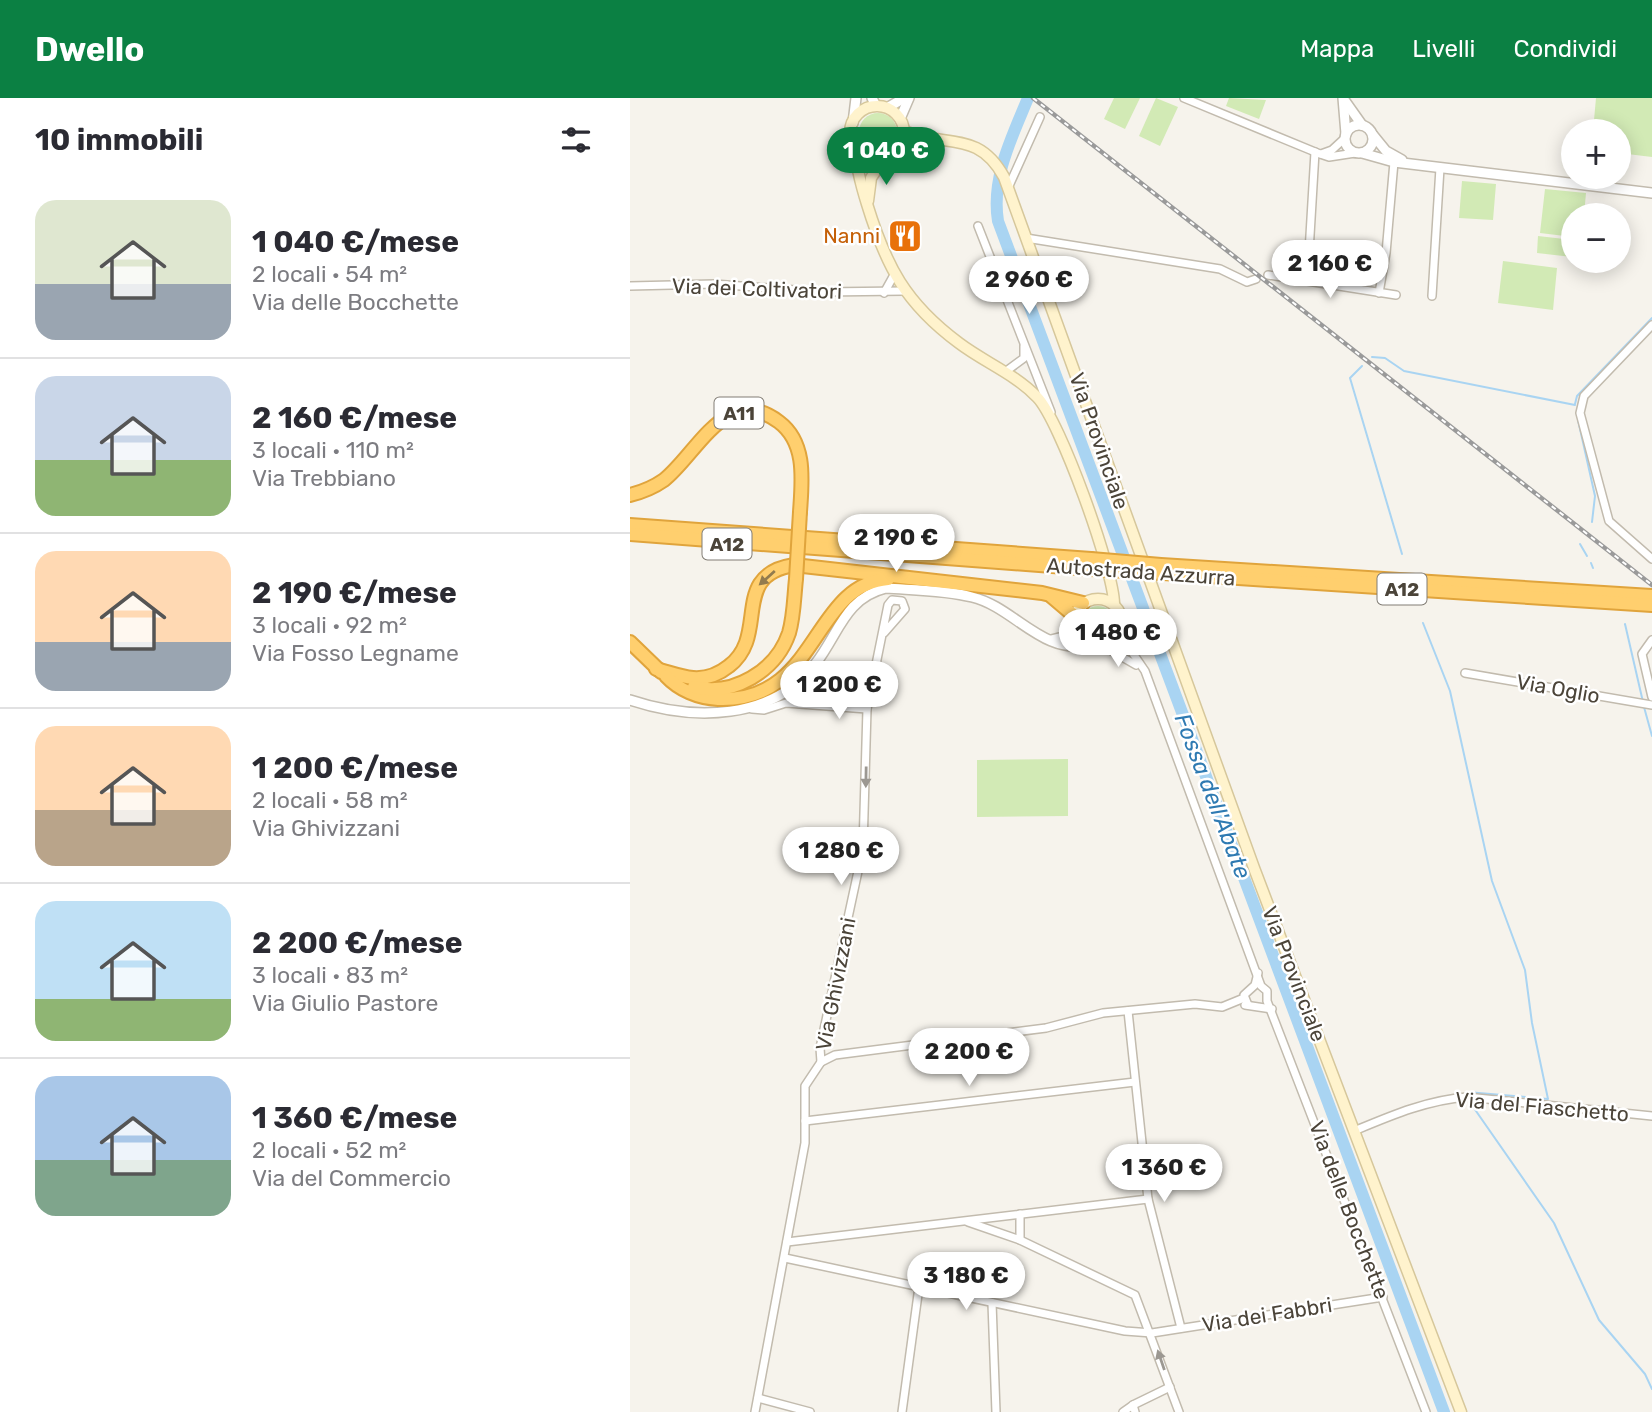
<!DOCTYPE html>
<html lang="it">
<meta charset="utf-8">
<style>
:root{--surface:#fff;--page:#f2f2f3;--text:#2b2b33;--muted:#7c7c81;--line:#e1e1e2;--accent:#0b8043}
body{margin:0;font-family:Rubik,sans-serif;background:var(--page);color:var(--text);height:100vh;display:flex;flex-direction:column;font-size:26px;white-space:nowrap}
*{box-sizing:border-box;margin:0}
p{font-size:23px;color:var(--muted)}
.icon{flex:none;width:38px;height:38px;fill:none;stroke:currentColor;stroke-width:2;stroke-linecap:round;stroke-linejoin:round}
.map{position:relative;flex:1;overflow:hidden}
.details{display:flex;flex-direction:column;background:var(--surface);width:630px}
.details>*{flex:none}
.tools{position:absolute;left:931px;top:21px;display:grid;gap:14px}
.tools a{display:grid;place-items:center;width:70px;height:70px;border-radius:50%;background:var(--surface);box-shadow:0 4px 18px #0003;font-size:35px}
.price{position:absolute;translate:-50% -60px;padding:0 16px;border-radius:24px;background:#fff;color:#222;font-size:23px;line-height:46px;filter:drop-shadow(0 2px 4px #0008)}
.price::after{content:'';position:absolute;left:50%;top:42px;width:21px;height:16px;margin-left:-10px;background:inherit;clip-path:polygon(0 0,100% 0,50% 100%)}
.price.active{background:var(--accent);color:#fff}
ul{padding:0;list-style:none}
li{display:flex;align-items:center;gap:21px;height:175px;padding:0 35px}
li+li{border-top:2px solid var(--line)}
li span{display:grid;place-items:center;flex:none;width:196px;height:140px;border-radius:21px;color:#555}
li>.icon{margin-inline-start:auto}
span .icon{width:84px;height:84px;fill:#fffc;stroke-width:1}
li b{font-size:30px}
h2{display:flex;justify-content:space-between;align-items:center;height:84px;padding:0 35px;font-size:30px}
header{display:flex;align-items:center;gap:42px;box-sizing:border-box;height:98px;padding:0 35px;background:var(--accent);color:#fff}
header strong{font-size:33px}
nav{display:flex;gap:38px;margin-inline-start:auto;font-size:24px}
main{display:flex;flex:1;min-height:0}
.map>svg:first-child{display:block}
</style>
<header>
<strong>Dwello</strong>
<nav><a>Mappa</a><a>Livelli</a><a>Condividi</a></nav>
</header>
<main>
<section class="details">
<h2>10 immobili<svg class="icon" aria-label="filters" viewBox="0 0 24 24"><path d="M4 7h16M4 17h16"/><circle cx="9" cy="7" r="2"/><circle cx="15" cy="17" r="2"/></svg></h2>
<ul>
<li><span style="background:linear-gradient(#dfe7d0 60%,#9aa5b1 0)"><svg class="icon" aria-label="home" viewBox="0 0 24 24"><path d="M3 11l9-7 9 7M6 9v11h12V9"/></svg></span><div><b>1 040 €/mese</b><p>2 locali · 54 m²</p><p>Via delle Bocchette</p></div></li>
<li><span style="background:linear-gradient(#c9d6e8 60%,#8fb573 0)"><svg class="icon" aria-label="home" viewBox="0 0 24 24"><path d="M3 11l9-7 9 7M6 9v11h12V9"/></svg></span><div><b>2 160 €/mese</b><p>3 locali · 110 m²</p><p>Via Trebbiano</p></div></li>
<li><span style="background:linear-gradient(#ffd9b3 65%,#9aa5b1 0)"><svg class="icon" aria-label="home" viewBox="0 0 24 24"><path d="M3 11l9-7 9 7M6 9v11h12V9"/></svg></span><div><b>2 190 €/mese</b><p>3 locali · 92 m²</p><p>Via Fosso Legname</p></div></li>
<li><span style="background:linear-gradient(#ffd9b3 60%,#b9a48a 0)"><svg class="icon" aria-label="home" viewBox="0 0 24 24"><path d="M3 11l9-7 9 7M6 9v11h12V9"/></svg></span><div><b>1 200 €/mese</b><p>2 locali · 58 m²</p><p>Via Ghivizzani</p></div></li>
<li><span style="background:linear-gradient(#bfe0f5 70%,#8fb573 0)"><svg class="icon" aria-label="home" viewBox="0 0 24 24"><path d="M3 11l9-7 9 7M6 9v11h12V9"/></svg></span><div><b>2 200 €/mese</b><p>3 locali · 83 m²</p><p>Via Giulio Pastore</p></div></li>
<li><span style="background:linear-gradient(#a9c7e8 60%,#7fa58c 0)"><svg class="icon" aria-label="home" viewBox="0 0 24 24"><path d="M3 11l9-7 9 7M6 9v11h12V9"/></svg></span><div><b>1 360 €/mese</b><p>2 locali · 52 m²</p><p>Via del Commercio</p></div></li>
</ul>
</section>
<div class="map">
<svg width="1022" height="1314" viewBox="0 0 1022 1314">
<rect width="100%" height="100%" fill="#f6f3ec"/>
<g fill="#d2eab5">
<polygon points="484,0 510,0 495,31 474,21"/>
<polygon points="526,0 548,9 530,48 509,38"/>
<polygon points="599,0 636,2 629,21 596,8"/>
<polygon points="966,0 1022,0 1022,59 989,55 989,33 963,33"/>
<circle cx="248" cy="34" r="19"/>
<polygon points="832,83 866,86 863,122 829,120"/>
<polygon points="915,91 956,95 954,117 943,117 943,139 910,135"/>
<polygon points="908,138 943,142 942,159 907,155"/>
<polygon points="873,163 927,170 923,212 868,205"/>
<circle cx="468" cy="525" r="17"/>
<polygon points="438,661 438,718 347,719 347,662"/>
</g>
<g fill="none" stroke-linecap="round" stroke-linejoin="round">
<g stroke="#a9d4f2" stroke-width="2">
<polyline points="742,259 755,260 774,273 945,307"/>
<polyline points="732,268 720,280 772,456"/>
<polyline points="945,306 947,298 1022,220"/>
<polyline points="948,322 965,398 962,424"/>
<polyline points="950,446 957,458"/>
<polyline points="961,465 963,470"/>
<polyline points="793,525 820,593 862,783 895,872 902,925 918,1001 837,994"/>
<polyline points="995,526 1013,604"/>
<polyline points="1014,609 1022,638"/>
<polyline points="839,1003 924,1125 969,1222 1015,1276 1022,1291"/>
</g>
<path stroke="#a9d4f2" stroke-width="12" d="M398 0C382 39 361 80 368 123L814 1314"/>
<g stroke="#c2bbae" stroke-width="10">
<g id="minor">
<polyline points="554,0 690,56 699,59 725,55"/>
<polyline points="691,56 702,52 715,40"/>
<polyline points="378,90 410,19"/>
<polyline points="348,128 421,314"/>
<polyline points="396,140 590,171 617,184 626,181"/>
<polyline points="638,177 766,197"/>
<polyline points="673,183 679,154 685,54"/>
<polyline points="0,188 84,186 193,194 274,193"/>
<polyline points="254,195 264,177"/>
<polyline points="749,195 756,155 764,64"/>
<polyline points="802,198 810,70"/>
<polyline points="1022,227 954,298 950,315 979,423 1022,461"/>
<polyline points="375,274 394,260 394,248"/>
<polyline points="489,535 515,573 631,888 637,893 637,903 796,1314"/>
<polyline points="1022,542 1012,556 1022,599"/>
<polyline points="473,548 506,567"/>
<polyline points="835,575 1022,607"/>
<polyline points="176,577 174,591 182,606"/>
<polyline points="122,611 134,612 156,605 237,611"/>
<polyline points="615,907 642,911"/>
<polyline points="618,907 614,897 625,887 628,875"/>
<polyline points="498,913 518,1101 551,1230"/>
<polyline points="191,964 205,957 416,930 473,915 565,906 592,909 614,900"/>
<polyline points="175,1023 505,984"/>
<path d="M724 1033C760 1018 797 1002 837 999L1022 1018"/>
<polyline points="390,1116 390,1142"/>
<polyline points="338,1124 390,1142 505,1197 549,1314"/>
<polyline points="157,1144 518,1101"/>
<polyline points="155,1160 495,1233 522,1235 753,1199"/>
<polyline points="362,1205 366,1314"/>
<polyline points="128,1300 180,1314"/>
<polyline points="503,1307 540,1289"/>
<polyline points="125,1314 175,1045 175,988 191,964 190,950 233,750 237,611 258,507 262,502 272,503 275,511 254,535"/>
<polyline points="272,1314 289,1189"/>
<polyline points="493,1314 503,1307 505,1314"/>
</g>
</g>
<g stroke="#c2bbae" stroke-width="12">
<g id="tertiary">
<polyline points="242,0 246,8"/>
<polyline points="713,0 716,36"/>
<polyline points="715,3 732,27"/>
<polyline points="257,10 274,0"/>
<polyline points="270,21 279,0"/>
<polyline points="223,25 226,0"/>
<circle cx="729" cy="41" r="14"/>
<polyline points="743,37 756,53 772,62"/>
<polyline points="732,55 764,64 1022,95"/>
<polyline points="421,542 433,539 444,529"/>
<path d="M0 602C63 623 143 623 186 565 209 535 215 500 256 490 284 492 315 492 342 499 384 509 412 557 459 547"/>
</g>
</g>
<g stroke="#d6c79b" stroke-width="13">
<g id="secondary">
<circle cx="247" cy="35" r="27"/>
<path d="M274 33C317 50 348 32 374 79L624 770 831 1314"/>
<path d="M225 49C226 69 231 87 237 106 256 168 275 205 329 245 354 264 385 276 407 299 430 322 484 473 484 506"/>
<polyline points="267,53 302,43"/>
<polyline points="238,103 241,80 254,60"/>
<circle cx="468" cy="525" r="24"/>
</g>
</g>
<g stroke="#e0a43c" stroke-width="16">
<g id="motorway">
<path d="M0 397C12 394 24 389 34 382 67 356 97 284 149 324 177 345 172 383 170 414"/>
<polyline points="0,427 461,461"/>
<polyline points="0,436 461,471"/>
<polyline points="531,467 1022,498"/>
<polyline points="533,475 1022,507"/>
<polyline points="422,499 442,516 443,523"/>
<polyline points="0,544 31,574"/>
<path d="M26 571C38 574 51 579 63 580 76 581 89 576 99 568 140 537 99 477 164 467L412 495 453 505"/>
<path d="M36 578C49 592 68 600 88 601 189 605 181 487 258 481"/>
<path d="M64 589C103 599 146 573 159 535 164 518 164 499 166 481"/>
</g>
</g>
<use href="#minor" stroke="#fff" stroke-width="7"/>
<use href="#tertiary" stroke="#fff" stroke-width="9"/>
<use href="#secondary" stroke="#fff3cd" stroke-width="10"/>
<use href="#motorway" stroke="#ffcf6e" stroke-width="12"/>
<g stroke="#9a9a9a" stroke-width="4.5">
<polyline id="rail" points="403,0 1022,487"/>
</g>
<use href="#rail" stroke="#fff" stroke-width="2" stroke-dasharray="5" stroke-linecap="butt"/>
<g stroke="#e0a43c" stroke-width="16" stroke-linecap="butt">
<g id="motorway-bridge">
<polyline points="461,461 531,467"/>
<polyline points="461,471 533,475"/>
<polyline points="166,481 170,414"/>
</g>
</g>
<use href="#motorway-bridge" stroke="#ffcf6e" stroke-width="12"/>
</g>
<defs><path id="oneway-solid" d="M-6-.8H1V-3.2L6.5 0L1 3.2V.8H-6Z" transform="scale(1.75)"/></defs>
<use fill="#937c4e" href="#oneway-solid" transform="translate(137 480) rotate(138)"/>
<g fill="#9c9892">
<use href="#oneway-solid" transform="translate(236 679) rotate(91)"/>
<use href="#oneway-solid" transform="translate(531 1262) rotate(-109)"/>
</g>
<defs>
<g id="restaurant-square" transform="scale(1.75)"><rect x="-9" y="-9" width="18" height="18" rx="4" fill="#e8710a" stroke="#fff"/><path d="M-5-6h1v4h1v-4h1v4h1v-4h1v5L-1.5 .5V6h-2V.5L-5-1ZM5-6V6H3V1.5H1.5Q1.5-4 5-6Z" fill="#fff"/></g>
</defs>
<g fill-rule="evenodd">
<use href="#restaurant-square" x="275" y="138"/>
</g>
<g text-anchor="middle" stroke-width="5" stroke-linejoin="round" paint-order="stroke">
<g fill="#fff" stroke="#817c74" stroke-width="2">
<rect x="84.5" y="299.5" width="49" height="31" rx="5"/>
<rect x="72.5" y="430.5" width="49" height="31" rx="5"/>
<rect x="747.5" y="475.5" width="49" height="31" rx="5"/>
</g>
<g font-size="19" font-weight="bold" fill="#4b4439">
<text x="109" y="322">A11</text>
<text x="97" y="453">A12</text>
<text x="772" y="498">A12</text>
</g>
<g font-size="21" fill="#c56008" stroke="#fff" text-anchor="end">
<text x="250" y="145">Nanni</text>
</g>
<g font-size="21" fill="#4b4439" stroke="#fff">
<text transform="translate(127 191) rotate(2)" y="7">Via dei Coltivatori</text>
<text transform="translate(469 343) rotate(71)" y="7">Via Provinciale</text>
<text transform="translate(511 474) rotate(4)" y="7">Autostrada Azzurra</text>
<text transform="translate(928 591) rotate(10)" y="7">Via Oglio</text>
<text transform="translate(664 876) rotate(69)" y="7">Via Provinciale</text>
<text transform="translate(206 886) rotate(-79)" y="7">Via Ghivizzani</text>
<text transform="translate(912 1009) rotate(5)" y="7">Via del Fiaschetto</text>
<text transform="translate(719 1112) rotate(69)" y="7">Via delle Bocchette</text>
<text transform="translate(637 1217) rotate(-9)" y="7">Via dei Fabbri</text>
</g>
<g font-size="23" font-style="italic" fill="#2e7ab2" stroke="#fff">
<text transform="translate(583 698) rotate(69)" y="8">Fossa dell'Abate</text>
</g>
</g>
</svg>
<div class="tools">
<a>+</a>
<a>−</a>
</div>
<b class="price active" style="left:256px;top:89px">1 040 €</b>
<b class="price" style="left:700px;top:202px">2 160 €</b>
<b class="price" style="left:399px;top:218px">2 960 €</b>
<b class="price" style="left:266px;top:476px">2 190 €</b>
<b class="price" style="left:488px;top:571px">1 480 €</b>
<b class="price" style="left:209px;top:623px">1 200 €</b>
<b class="price" style="left:211px;top:789px">1 280 €</b>
<b class="price" style="left:339px;top:990px">2 200 €</b>
<b class="price" style="left:534px;top:1106px">1 360 €</b>
<b class="price" style="left:336px;top:1214px">3 180 €</b>
</div>
</main>
